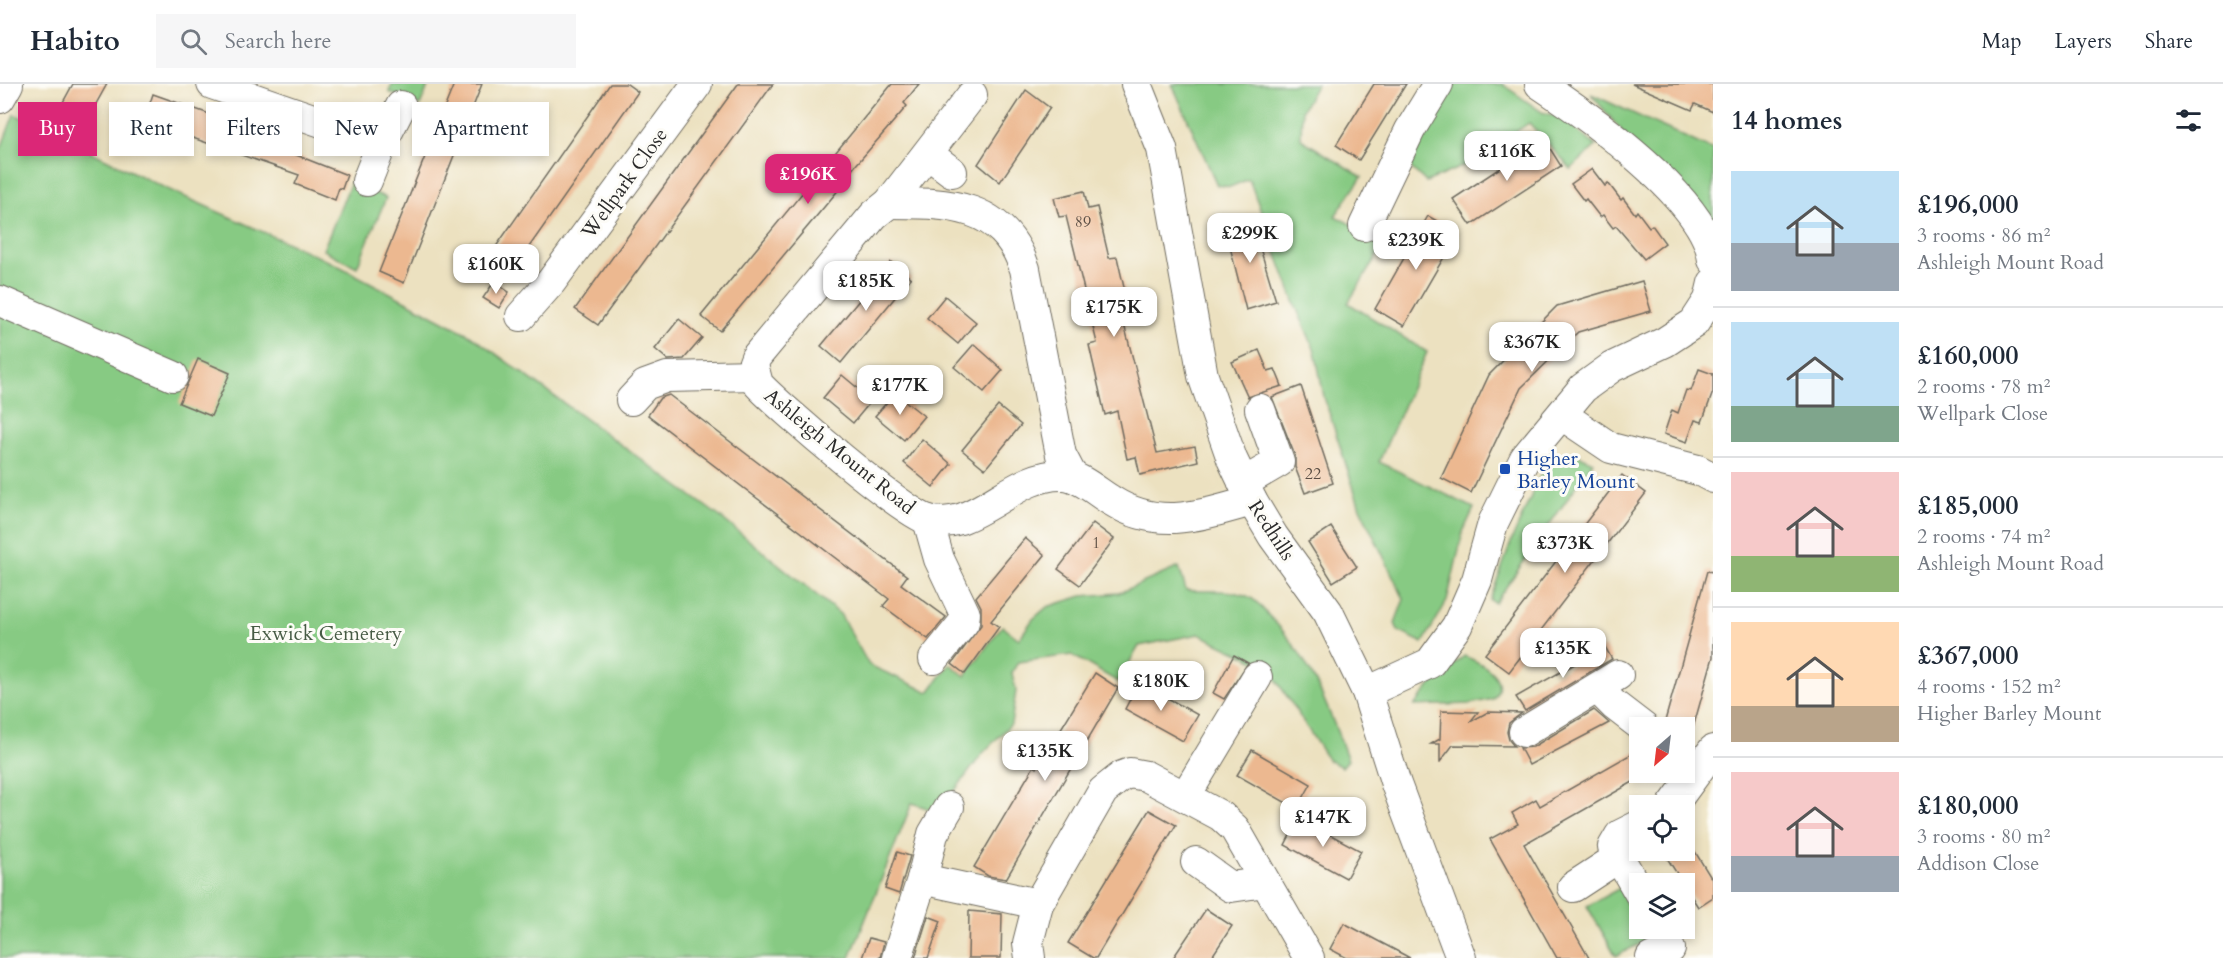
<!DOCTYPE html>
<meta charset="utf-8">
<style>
:root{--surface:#fff;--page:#f6f6f7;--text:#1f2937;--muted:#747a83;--line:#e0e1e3;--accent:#db2777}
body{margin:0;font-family:Cardo,serif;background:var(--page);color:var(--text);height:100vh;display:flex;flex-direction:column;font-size:22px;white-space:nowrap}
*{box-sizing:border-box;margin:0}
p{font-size:20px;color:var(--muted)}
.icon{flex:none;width:33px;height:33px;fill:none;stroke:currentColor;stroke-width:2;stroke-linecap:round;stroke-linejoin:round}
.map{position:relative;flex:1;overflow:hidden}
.sheet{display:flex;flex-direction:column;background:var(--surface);width:510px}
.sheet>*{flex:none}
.top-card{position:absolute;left:18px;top:18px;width:570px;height:54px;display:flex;gap:12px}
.needle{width:39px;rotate:208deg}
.tools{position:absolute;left:1629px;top:633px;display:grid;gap:12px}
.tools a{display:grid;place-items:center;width:66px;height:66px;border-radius:0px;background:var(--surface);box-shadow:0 3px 9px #0003;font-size:30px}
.price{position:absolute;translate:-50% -51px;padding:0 14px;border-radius:12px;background:#fff;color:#222;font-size:20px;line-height:39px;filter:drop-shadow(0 2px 3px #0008)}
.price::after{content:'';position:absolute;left:50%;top:36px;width:18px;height:14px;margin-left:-9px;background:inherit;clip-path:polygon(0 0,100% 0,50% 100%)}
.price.current{background:var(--accent);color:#fff}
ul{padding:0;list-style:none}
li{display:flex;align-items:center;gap:18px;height:150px;padding:0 18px}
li+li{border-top:2px solid var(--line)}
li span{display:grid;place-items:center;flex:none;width:168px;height:120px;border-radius:0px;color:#555}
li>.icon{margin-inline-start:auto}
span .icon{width:72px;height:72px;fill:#fffc;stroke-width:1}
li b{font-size:26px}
h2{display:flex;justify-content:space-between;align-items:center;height:72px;padding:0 18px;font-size:26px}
.chip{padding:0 21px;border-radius:0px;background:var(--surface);box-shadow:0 3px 9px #0003;font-size:21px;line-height:54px}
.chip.current{background:var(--accent);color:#fff}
header{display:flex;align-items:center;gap:36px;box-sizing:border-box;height:84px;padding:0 30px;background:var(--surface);border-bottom:2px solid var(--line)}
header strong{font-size:28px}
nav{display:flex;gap:33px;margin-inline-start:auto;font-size:21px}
.search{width:420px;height:54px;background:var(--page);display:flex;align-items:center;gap:15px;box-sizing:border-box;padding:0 21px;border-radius:0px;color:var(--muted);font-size:22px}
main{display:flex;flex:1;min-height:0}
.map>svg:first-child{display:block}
</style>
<header>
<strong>Habito</strong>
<div class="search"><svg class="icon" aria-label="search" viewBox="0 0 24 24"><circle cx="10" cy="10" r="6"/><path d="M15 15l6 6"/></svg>Search here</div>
<nav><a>Map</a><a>Layers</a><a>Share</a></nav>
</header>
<main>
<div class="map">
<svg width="1713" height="874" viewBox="0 0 1713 874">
<rect width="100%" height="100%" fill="#fdfcf7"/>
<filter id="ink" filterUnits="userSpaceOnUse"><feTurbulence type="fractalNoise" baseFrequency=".0167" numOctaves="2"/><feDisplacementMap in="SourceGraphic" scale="12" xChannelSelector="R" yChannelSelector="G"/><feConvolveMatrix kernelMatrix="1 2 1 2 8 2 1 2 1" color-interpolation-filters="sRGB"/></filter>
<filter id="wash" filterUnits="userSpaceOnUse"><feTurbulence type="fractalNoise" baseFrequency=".008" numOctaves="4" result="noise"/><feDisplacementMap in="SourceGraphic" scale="24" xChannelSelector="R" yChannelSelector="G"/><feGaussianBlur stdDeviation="1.35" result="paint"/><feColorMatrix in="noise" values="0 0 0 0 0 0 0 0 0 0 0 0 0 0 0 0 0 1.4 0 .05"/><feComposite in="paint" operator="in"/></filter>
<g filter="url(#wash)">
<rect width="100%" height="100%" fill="#ece1c0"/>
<g fill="#87ca83" stroke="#597a57" stroke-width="1.5">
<polygon points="392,0 429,0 420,22 389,8"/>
<polygon points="1172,0 1317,0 1302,26 1301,55 1362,93 1335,132 1358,144 1383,162 1348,219 1427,268 1379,378 1474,424 1463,448 1447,517 1423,559 1398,547 1395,539 1404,515 1360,424 1324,313 1315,267 1297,225 1249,95 1230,103 1217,101"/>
<polygon points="1451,0 1502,0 1542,28 1562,34 1596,62 1571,85 1529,39 1466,81 1426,98 1409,82 1422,45"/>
<polygon points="1591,10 1713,66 1713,159"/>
<path d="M14 30 165 104 337 181 470 251 719 432 840 530 869 581 929 608 950 580 965 592 1002 542 1019 555 1033 535 1047 523 1082 512 1119 509 1179 483 1186 506C1208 509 1227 503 1249 513 1257 516 1263 526 1269 532 1310 572 1328 623 1348 676L1342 683 1328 676 1268 583 1199 550 1139 562 1118 598 1072 571 1018 578 1012 589 1016 607 1011 640 983 669 953 709 932 726 912 719 850 874H0V67Z"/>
<polygon points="351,98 386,114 357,183 323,166"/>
<polygon points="1563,369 1574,369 1593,378 1495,519 1490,516 1513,453 1544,383 1552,374"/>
<path d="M1464 572C1480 578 1511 594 1493 615L1470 620 1414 622 1431 601Z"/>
<polygon points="1620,804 1639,823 1640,844 1651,845 1655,852 1616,872 1587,822"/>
</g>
<g id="blocks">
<g fill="#ecb890">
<polygon points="73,0 107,0 86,38 94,43 84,60 50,42"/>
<polygon points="454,0 482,0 404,199 379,188"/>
<polygon points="610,0 627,0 638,8 510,190 488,174"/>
<polygon points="738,0 773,0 598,241 575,225"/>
<polygon points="892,0 919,0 904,19 907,22 849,89 851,91 720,247 701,232"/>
<polygon points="1374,0 1406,0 1359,76 1336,61"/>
<polygon points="1632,0 1713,0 1713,28 1695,20 1692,26"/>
<polygon points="1026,6 1050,24 1000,98 978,80"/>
<polygon points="153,10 294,60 291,69 347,91 342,105 339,104 335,116 295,100 299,91 144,37"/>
<polygon points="1544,55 1561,82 1471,141 1453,115"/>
<polygon points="1592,85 1605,102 1608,99 1621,116 1623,114 1635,130 1637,127 1649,143 1652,141 1665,159 1644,175 1616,142 1613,144 1603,131 1600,133 1586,115 1584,117 1571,100"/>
<polygon points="1084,107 1088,125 1097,123 1109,174 1117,173 1132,238 1124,240 1157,369 1195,362 1198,377 1140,391 1136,373 1127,375 1117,327 1105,331 1089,261 1097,259 1066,132 1059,133 1054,114"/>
<polygon points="1428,132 1458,149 1404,242 1375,225"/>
<polygon points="1256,135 1260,153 1257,154 1276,217 1246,226 1225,143"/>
<polygon points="891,178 911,194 841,279 821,262"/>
<polygon points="1642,197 1651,227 1578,248 1521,304 1471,409 1441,394 1489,291 1557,222"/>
<polygon points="494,198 509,208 499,224 483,214"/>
<polygon points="945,212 976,238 958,260 927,234"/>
<polygon points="679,235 702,254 684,275 668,276 655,265"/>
<polygon points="974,260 1003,286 984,308 954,283"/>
<polygon points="1259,266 1268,287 1275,285 1282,302 1248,313 1232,278"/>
<polygon points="198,275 230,289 211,332 179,319"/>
<polygon points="1699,285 1713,290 1713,308 1702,338 1695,336 1687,358 1664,350 1672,326 1678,329 1686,306 1691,307"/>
<polygon points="842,291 872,316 853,339 823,314"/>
<polygon points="1301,302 1333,399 1305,409 1295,383 1295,372 1272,313"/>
<polygon points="895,309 924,332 904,356 875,332"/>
<polygon points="669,311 907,492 901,500 946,533 928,555 883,522 889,515 648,331 660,314"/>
<polygon points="998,322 1021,341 985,385 962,366"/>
<polygon points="922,355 951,380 933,403 904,379"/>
<polygon points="1622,391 1646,409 1509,588 1485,570"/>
<polygon points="1093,439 1114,455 1080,501 1058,485"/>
<polygon points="1331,443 1357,483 1333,498 1308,458"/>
<polygon points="1025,454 1045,471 991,537 999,543 965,590 952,580 981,541 981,523 976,513"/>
<polygon points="1707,487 1713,488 1713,573 1693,644 1665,637"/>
<polygon points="1605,563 1612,575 1525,627 1516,613"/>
<polygon points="1234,571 1248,579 1224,615 1213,609"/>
<polygon points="1095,589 1118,604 1006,795 988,792 974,783 1034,682 1037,684"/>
<polygon points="1139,598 1198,631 1183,657 1125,625"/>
<polygon points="1594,626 1609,639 1529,681 1520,664 1533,663"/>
<polygon points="1441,627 1478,628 1470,638 1488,628 1522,629 1509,639 1507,648 1509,656 1514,662 1453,661 1440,678 1440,660 1431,660 1440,655"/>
<polygon points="1640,665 1640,694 1524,760 1589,874 1557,874 1490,755 1518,740 1512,729 1536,715 1540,722"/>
<polygon points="1252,666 1311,700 1297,725 1237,691"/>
<polygon points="1149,726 1176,741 1096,874 1093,874 1068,859"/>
<polygon points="1299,734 1361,767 1346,794 1285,761"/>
<polygon points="1662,766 1694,766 1713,797 1713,813 1698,823"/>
<polygon points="897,768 910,772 899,810 885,805"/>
<polygon points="1206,825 1232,842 1211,874 1173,874"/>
<polygon points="969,827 1002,830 1001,874 968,874"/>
<polygon points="928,832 941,837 928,874 915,874"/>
<polygon points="1344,839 1410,874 1347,874 1330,865"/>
<polygon points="869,854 884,858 880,874 862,874"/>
</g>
</g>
</g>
<g filter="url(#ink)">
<use href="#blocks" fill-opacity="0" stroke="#6f6b5f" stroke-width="1.5"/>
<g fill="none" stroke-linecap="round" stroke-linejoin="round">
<g stroke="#6f6b5f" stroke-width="32">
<g id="minor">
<polyline points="212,0 382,59 367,97"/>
<polyline points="1136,0 1162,65 1203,292 1232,375 1252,417 1273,452 1328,528 1367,608 1396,700 1461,874"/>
<path d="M1540 0C1588 32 1707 116 1713 176"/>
<path d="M972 11 889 119 874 131 756 273 753 281 758 300C778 322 905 431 929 436 938 439 951 438 960 435 995 423 1025 389 1064 391 1080 392 1098 409 1112 417 1160 447 1201 431 1252 417"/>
<polyline points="0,14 8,0"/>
<polyline points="382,59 401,22"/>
<polyline points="928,70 952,88"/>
<path d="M889 119C949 119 1003 119 1025 185L1061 371 1072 392"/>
<polyline points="1364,142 1410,46 1438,0"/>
<polyline points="0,217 173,292"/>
<polyline points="521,232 551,198 697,0"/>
<polyline points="631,316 645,301 667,293 755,291"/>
<polyline points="1562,331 1611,364 1698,386 1713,394"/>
<polyline points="1243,399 1279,378 1260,325"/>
<polyline points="928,436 939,475 965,530 964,538 934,575"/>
<polyline points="1598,605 1614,621 1644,644"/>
<polyline points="1367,608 1430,579 1457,542 1477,496 1493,439 1525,374 1583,304 1612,283 1665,258 1694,239 1709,216 1713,199"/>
<polyline points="1524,648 1618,591"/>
<polyline points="1186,711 1257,593"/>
<polyline points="1672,722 1713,666"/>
<polyline points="1640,741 1620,751 1613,763 1640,810"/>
<polyline points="1196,778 1231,803 1265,798"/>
<polyline points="922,795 933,750 949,723"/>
<polyline points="1573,803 1619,773"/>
<polyline points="897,874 922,795 1038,820"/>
<polyline points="1030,874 1028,859 1038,820 1103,707 1122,692 1130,689 1146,692 1221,732 1235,745 1309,874"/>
<polyline points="1651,874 1670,865 1659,844"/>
</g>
</g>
<use href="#minor" stroke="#fff" stroke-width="30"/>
</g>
</g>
<rect fill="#1a4fb4" stroke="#fdfcf7" stroke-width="2" x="1499" y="379" width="12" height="12" rx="3"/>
<g text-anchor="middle" stroke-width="6" stroke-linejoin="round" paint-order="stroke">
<g font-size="16" fill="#5b4e44">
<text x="1083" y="143">89</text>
<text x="1313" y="395">22</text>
<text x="1096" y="464">1</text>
</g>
<g font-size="20" fill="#2b2b2b" stroke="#fdfcf7">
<text transform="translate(624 99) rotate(-54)" y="7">Wellpark Close</text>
<text transform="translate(840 367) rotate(39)" y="7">Ashleigh Mount Road</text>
<text transform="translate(1272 446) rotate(57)" y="7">Redhills</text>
</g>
<g font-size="20" fill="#164399" stroke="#fdfcf7" text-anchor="start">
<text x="1517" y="381">Higher<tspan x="1517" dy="23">Barley Mount</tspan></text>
</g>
<g font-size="20" fill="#475b45" stroke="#fdfcf7">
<text x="326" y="556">Exwick Cemetery</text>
</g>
</g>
</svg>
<div class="tools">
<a><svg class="needle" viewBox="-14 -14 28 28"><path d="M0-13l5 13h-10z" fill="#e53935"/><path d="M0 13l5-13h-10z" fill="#747a83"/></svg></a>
<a><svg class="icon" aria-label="locate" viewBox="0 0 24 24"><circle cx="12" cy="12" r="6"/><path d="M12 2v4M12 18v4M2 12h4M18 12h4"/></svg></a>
<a><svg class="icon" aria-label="layers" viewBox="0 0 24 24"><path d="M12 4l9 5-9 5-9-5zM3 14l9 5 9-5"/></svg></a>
</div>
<b class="price" style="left:1507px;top:98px">£116K</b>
<b class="price current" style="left:808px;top:121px">£196K</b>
<b class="price" style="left:1250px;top:180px">£299K</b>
<b class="price" style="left:1416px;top:187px">£239K</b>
<b class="price" style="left:496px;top:211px">£160K</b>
<b class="price" style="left:866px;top:228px">£185K</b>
<b class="price" style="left:1114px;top:254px">£175K</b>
<b class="price" style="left:1532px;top:289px">£367K</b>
<b class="price" style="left:900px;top:332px">£177K</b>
<b class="price" style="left:1565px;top:490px">£373K</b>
<b class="price" style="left:1563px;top:595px">£135K</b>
<b class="price" style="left:1161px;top:628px">£180K</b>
<b class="price" style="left:1045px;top:698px">£135K</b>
<b class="price" style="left:1323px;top:764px">£147K</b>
<div class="top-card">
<a class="chip current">Buy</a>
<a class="chip">Rent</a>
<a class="chip">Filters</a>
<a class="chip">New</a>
<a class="chip">Apartment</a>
</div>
</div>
<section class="sheet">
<h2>14 homes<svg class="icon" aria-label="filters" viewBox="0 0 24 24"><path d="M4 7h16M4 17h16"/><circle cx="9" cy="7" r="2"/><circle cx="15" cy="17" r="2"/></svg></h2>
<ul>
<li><span style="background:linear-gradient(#bfe0f5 60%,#9aa5b1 0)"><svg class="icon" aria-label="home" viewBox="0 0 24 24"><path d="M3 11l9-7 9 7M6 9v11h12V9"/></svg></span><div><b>£196,000</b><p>3 rooms · 86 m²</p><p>Ashleigh Mount Road</p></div></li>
<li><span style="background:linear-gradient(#bfe0f5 70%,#7fa58c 0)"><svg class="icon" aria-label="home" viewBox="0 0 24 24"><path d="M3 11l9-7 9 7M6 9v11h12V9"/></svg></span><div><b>£160,000</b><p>2 rooms · 78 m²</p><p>Wellpark Close</p></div></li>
<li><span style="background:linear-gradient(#f6c9c9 70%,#8fb573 0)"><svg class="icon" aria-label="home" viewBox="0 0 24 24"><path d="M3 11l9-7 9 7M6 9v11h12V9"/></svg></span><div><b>£185,000</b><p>2 rooms · 74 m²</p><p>Ashleigh Mount Road</p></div></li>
<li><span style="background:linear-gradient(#ffd9b3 70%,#b9a48a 0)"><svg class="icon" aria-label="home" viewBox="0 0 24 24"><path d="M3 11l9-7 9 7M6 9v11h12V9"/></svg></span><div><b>£367,000</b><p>4 rooms · 152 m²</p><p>Higher Barley Mount</p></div></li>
<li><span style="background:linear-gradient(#f6c9c9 70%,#9aa5b1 0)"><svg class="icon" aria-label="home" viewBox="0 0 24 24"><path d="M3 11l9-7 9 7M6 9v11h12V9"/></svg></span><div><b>£180,000</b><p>3 rooms · 80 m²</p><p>Addison Close</p></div></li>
</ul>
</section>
</main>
